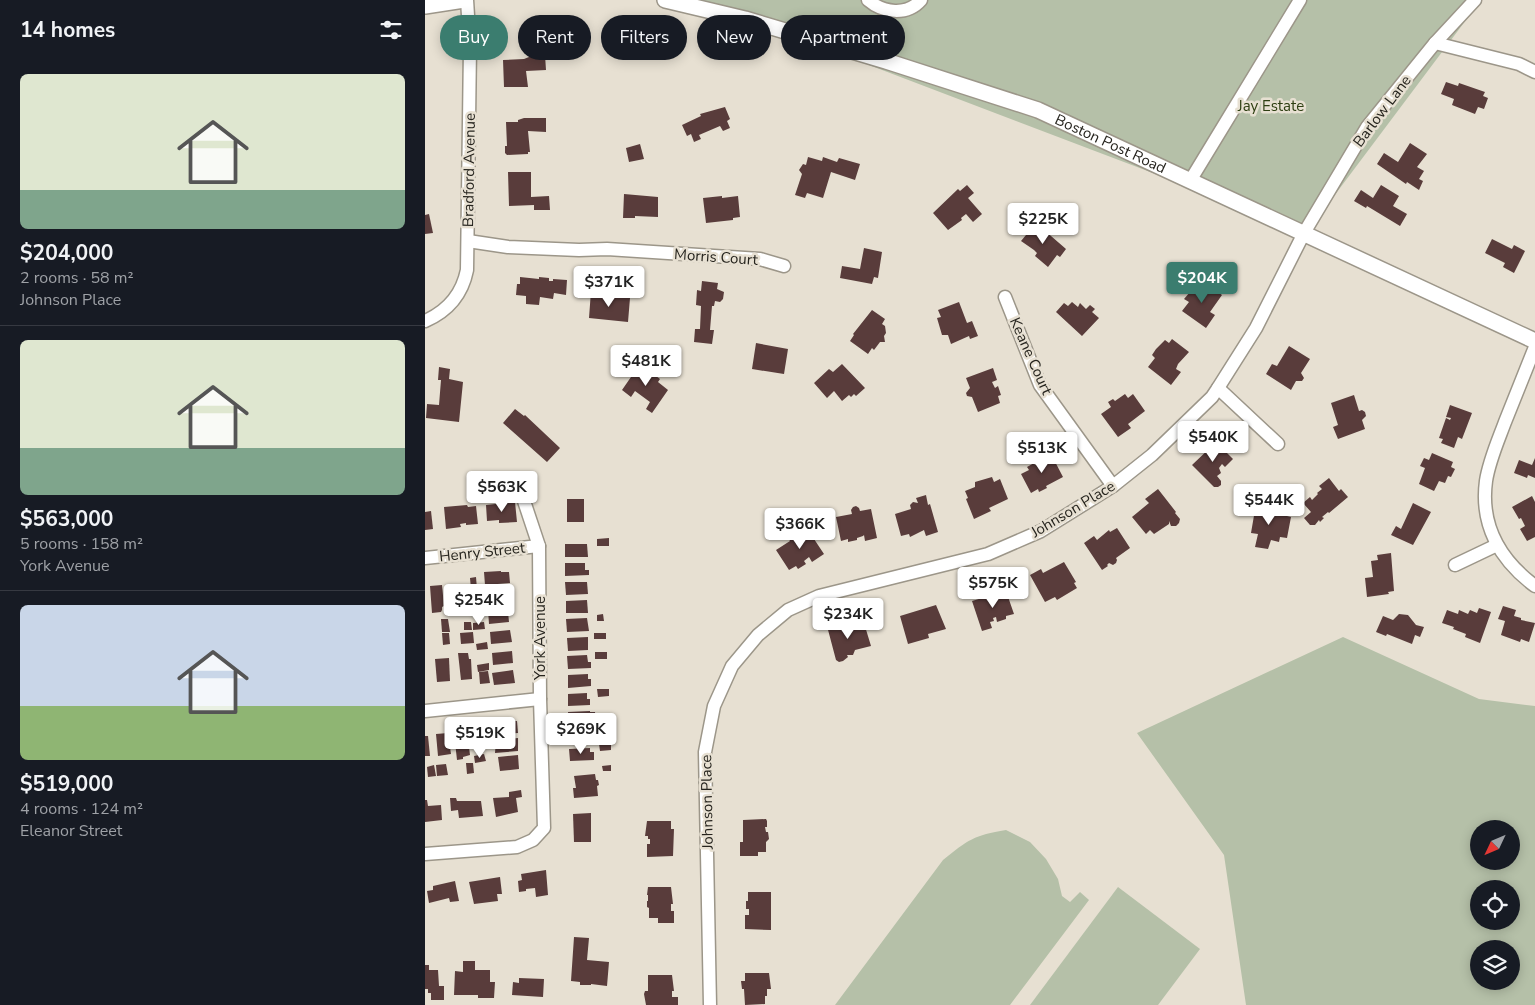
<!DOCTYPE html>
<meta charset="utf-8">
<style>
:root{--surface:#171b24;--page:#20242c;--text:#f1f3f6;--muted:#9ea1a6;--line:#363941;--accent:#3b7d6f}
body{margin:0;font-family:"Nunito Sans",sans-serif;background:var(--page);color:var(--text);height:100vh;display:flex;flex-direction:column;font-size:19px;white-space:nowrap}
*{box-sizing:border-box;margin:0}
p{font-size:16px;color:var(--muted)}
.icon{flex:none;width:28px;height:28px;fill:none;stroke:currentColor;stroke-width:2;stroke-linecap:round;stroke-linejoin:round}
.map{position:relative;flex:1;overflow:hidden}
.details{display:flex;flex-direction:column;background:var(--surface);width:425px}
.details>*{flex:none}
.top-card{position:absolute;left:15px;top:15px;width:475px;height:45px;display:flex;gap:10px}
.needle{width:32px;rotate:226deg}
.fabs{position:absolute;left:1045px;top:820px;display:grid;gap:10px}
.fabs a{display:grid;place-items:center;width:50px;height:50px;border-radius:50%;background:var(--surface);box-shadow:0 2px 12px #0003;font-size:25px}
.price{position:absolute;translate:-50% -42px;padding:0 11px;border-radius:5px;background:#fff;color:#222;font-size:16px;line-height:32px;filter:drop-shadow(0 1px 2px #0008)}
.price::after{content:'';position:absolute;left:50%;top:30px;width:15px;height:11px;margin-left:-8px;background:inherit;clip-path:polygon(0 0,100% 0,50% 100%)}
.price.selected{background:var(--accent);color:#fff}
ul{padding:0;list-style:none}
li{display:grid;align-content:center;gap:10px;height:265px;padding:0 20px}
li+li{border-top:1px solid var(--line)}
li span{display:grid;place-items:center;height:155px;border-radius:8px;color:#555}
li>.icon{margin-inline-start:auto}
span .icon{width:90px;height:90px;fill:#fffc;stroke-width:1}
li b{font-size:21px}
h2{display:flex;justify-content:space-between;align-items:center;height:60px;padding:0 20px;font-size:21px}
.tag{padding:0 18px;border-radius:22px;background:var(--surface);box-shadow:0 2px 12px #0003;font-size:18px;line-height:45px}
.tag.selected{background:var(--accent);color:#fff}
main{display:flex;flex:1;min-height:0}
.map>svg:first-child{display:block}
</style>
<main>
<section class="details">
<h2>14 homes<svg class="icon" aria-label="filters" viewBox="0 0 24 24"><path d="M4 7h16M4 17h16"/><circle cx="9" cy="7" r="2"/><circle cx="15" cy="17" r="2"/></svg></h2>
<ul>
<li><span style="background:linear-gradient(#dfe7d0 75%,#7fa58c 0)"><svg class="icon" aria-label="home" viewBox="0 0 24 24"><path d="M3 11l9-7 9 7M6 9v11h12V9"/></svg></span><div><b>$204,000</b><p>2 rooms · 58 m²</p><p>Johnson Place</p></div></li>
<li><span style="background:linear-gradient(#dfe7d0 70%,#7fa58c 0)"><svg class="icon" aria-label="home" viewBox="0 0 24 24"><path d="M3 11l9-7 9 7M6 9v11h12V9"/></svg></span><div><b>$563,000</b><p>5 rooms · 158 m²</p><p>York Avenue</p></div></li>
<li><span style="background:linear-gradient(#c9d6e8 65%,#8fb573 0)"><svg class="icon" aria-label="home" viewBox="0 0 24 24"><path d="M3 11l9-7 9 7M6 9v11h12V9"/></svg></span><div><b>$519,000</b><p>4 rooms · 124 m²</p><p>Eleanor Street</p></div></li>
</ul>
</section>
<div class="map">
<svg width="1110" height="1005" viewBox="0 0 1110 1005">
<rect width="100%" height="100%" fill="#e7e0d2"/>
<g fill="#b5c0a8" fill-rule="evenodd">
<polygon points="273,0 1056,0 873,244 879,233 849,219"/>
<path d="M918 637 1054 699 1110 706V1005H821L799 855 712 733ZM1054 829H1086V861H1054ZM1054 889H1086V921H1054ZM1054 949H1086V981H1054Z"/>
<path d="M581 830 605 842 621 859 633 879 637 896 645 902 655 892 664 900 585 1005H410L518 860C543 840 549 835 581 830Z"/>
<polygon points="693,887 775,949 733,1005 605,1005"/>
</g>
<g fill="#593c3b">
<polygon points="120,55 121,70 101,71 103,87 79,87 78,60 99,59 104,57 104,56"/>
<polygon points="1021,82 1033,86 1034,83 1060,92 1058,96 1063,98 1059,109 1053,107 1050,114 1027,105 1029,99 1016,94"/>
<polygon points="300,107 305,119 302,121 305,128 298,131 295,126 274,135 276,139 269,142 266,134 262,136 257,125 276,116 275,114"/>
<polygon points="99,118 121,118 121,132 103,131 105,152 103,152 103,154 82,155 80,153 80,146 82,146 81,122 93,122 93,120"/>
<polygon points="985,143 1002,154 992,167 999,171 994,179 998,181 994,190 982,182 981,184 952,164 959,153 973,162"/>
<polygon points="215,144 219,159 204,162 201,148"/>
<polygon points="383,157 397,161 398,157 412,162 414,158 435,164 430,180 406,172 398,198 382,193 380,198 370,195 377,174 374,170 378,164 381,165"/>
<polygon points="83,172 106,172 106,197 124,196 125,210 109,210 109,205 84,206"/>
<polygon points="542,185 549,193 543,198 557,214 548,222 541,214 536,218 537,220 523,230 508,213 533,189 535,191"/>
<polygon points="956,185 974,196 968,206 982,214 975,226 942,206 941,208 929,201 936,190 948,198"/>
<polygon points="199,194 233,197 233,217 210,216 210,218 198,218"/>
<polygon points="297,196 297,198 313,196 315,217 308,218 308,220 281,223 278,198"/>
<polygon points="4,214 8,233 0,234 0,215"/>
<polygon points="611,223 641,249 635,257 632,255 623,267 610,256 612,253 609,250 596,241"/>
<polygon points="1067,239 1087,249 1089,245 1100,251 1089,273 1078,267 1080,263 1060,253"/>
<polygon points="439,248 457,252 453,278 449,277 447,284 415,278 417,266 435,269"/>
<polygon points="95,277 114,279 114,277 124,278 124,281 128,281 128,279 142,280 141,295 129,293 128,299 115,297 114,305 101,304 101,296 91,295 92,284 95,284"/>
<polygon points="277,281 293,283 292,289 299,292 298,299 295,302 290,301 289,306 287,306 285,330 289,330 287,344 269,342 270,329 275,329 276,306 271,305 272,290 276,291"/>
<polygon points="779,282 797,295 785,312 790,315 781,328 757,311 764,302 759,299 771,285 775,288"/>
<polygon points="166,291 177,292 177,297 205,298 203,322 164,318"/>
<polygon points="534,302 542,323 547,321 553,336 545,339 544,336 526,344 523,335 517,335 512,318 516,317 513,310"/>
<polygon points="647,302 653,307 655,303 661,309 665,305 670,309 667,312 674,318 657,336 631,312 639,303 643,306"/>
<polygon points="447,310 460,319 457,324 460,326 461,333 459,336 460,342 455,342 449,350 447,348 443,354 425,341 429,335 428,334"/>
<polygon points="747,339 764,352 753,364 751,369 756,372 746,385 723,367 730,358 727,355 731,349 740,340 744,343"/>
<polygon points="331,343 363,349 359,374 327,369"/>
<polygon points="864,346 885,359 876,373 879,378 877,381 871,381 866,390 841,374 847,364 852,366"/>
<polygon points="215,364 235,379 233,382 243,390 227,413 221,409 225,402 210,391 206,397 197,390"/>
<polygon points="417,364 440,388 431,396 429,394 426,397 424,395 417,401 409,391 402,398 389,383 404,369 408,372"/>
<polygon points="14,367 25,369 24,379 38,382 34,422 1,418 2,404 14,405 16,380 13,380"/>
<polygon points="568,368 572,380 567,382 570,388 573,386 576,395 573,396 575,403 553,412 547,397 542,396 541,393 545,388 541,378"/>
<polygon points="700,394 703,398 708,394 720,411 703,424 706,428 693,437 676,414 686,407 683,402 688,399 690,401"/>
<polygon points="929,395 934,411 937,410 940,412 941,416 937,420 940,429 913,439 908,427 913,425 906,403"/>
<polygon points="1025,405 1047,413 1037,439 1033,437 1029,448 1016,443 1018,439 1014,438 1021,418 1025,420 1026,418 1021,417"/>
<polygon points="90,409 99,416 100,415 135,448 122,462 78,423"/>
<polygon points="792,439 802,449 800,451 808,459 800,467 797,464 794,468 796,473 792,476 796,481 796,485 793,487 789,487 767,465 788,445 787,444"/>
<polygon points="1007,453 1028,462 1026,467 1030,469 1026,477 1023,476 1020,483 1014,481 1009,491 994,484 1000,468 995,466 999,458 1004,460"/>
<polygon points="626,454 638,477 621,486 622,488 614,492 613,489 606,493 596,474 604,470 602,467 609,463 610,465 615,463 614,460"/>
<polygon points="1110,458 1110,478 1103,475 1102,478 1089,473 1094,460 1107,465"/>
<polygon points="567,477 569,482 575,479 583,499 564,508 566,511 549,519 541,499 543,498 540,491 550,487 550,482"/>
<polygon points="904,478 914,491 916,489 923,497 904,513 903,512 897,517 899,518 895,522 894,520 890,525 885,525 879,518 886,512 878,503 885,497 887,500 893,494 892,493 897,489 894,486"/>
<polygon points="733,489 751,512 750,513 755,519 754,523 751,526 746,526 744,521 744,524 729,534 725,530 721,534 707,517 724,503 720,499"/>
<polygon points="501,495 503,505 505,504 513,532 501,536 499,530 485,537 484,534 476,536 470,514 486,509 485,505 488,502 493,503 491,498"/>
<polygon points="1107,496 1110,502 1110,537 1102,541 1095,529 1100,526 1096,518 1094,519 1087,507"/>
<rect x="142" y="499" width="17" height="23"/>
<polygon points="90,502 92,522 74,523 74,520 62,521 61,505"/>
<polygon points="988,503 1006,512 988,545 966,535 971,526 976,529"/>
<polygon points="831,504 847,507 846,512 866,517 862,538 855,537 854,542 846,540 843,549 830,547 833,534 826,533"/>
<polygon points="42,505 43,507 51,506 53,524 41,525 41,523 35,524 36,527 21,529 19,507"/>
<polygon points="431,506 434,508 435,511 446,509 452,538 440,541 439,535 438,536 432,538 432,540 423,542 423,539 416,541 411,517 427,514 426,510 428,507"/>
<polygon points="6,511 8,529 0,530 0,512"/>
<polygon points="381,527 399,554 387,562 384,557 379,561 381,564 373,569 371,566 364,570 351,550 365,541 363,538 365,535 370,534"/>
<polygon points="692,528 705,548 691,558 692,560 691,563 688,565 684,563 682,565 683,566 677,570 659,543 669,536 672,540 684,530 685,532"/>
<polygon points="184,538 184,546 172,546 172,539"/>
<polygon points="140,544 162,544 163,557 140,557"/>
<polygon points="966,553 969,591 963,592 964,594 942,597 940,578 948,577 946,561 953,560 952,555"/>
<polygon points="639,562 651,582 649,583 652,588 632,600 630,597 620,602 605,575 616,569 618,573"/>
<polygon points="140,563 160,563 160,570 164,570 164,575 140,576"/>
<polygon points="76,571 76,572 84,572 85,583 60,585 59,572"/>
<polygon points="51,577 52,589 46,589 45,578"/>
<polygon points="140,582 162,582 163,594 141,595"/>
<polygon points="17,585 19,606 17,607 17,610 16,612 7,613 5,586"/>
<polygon points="39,585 41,611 30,612 28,586"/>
<polygon points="82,589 84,601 63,604 61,591"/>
<polygon points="581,591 589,614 581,616 581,619 572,622 571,617 568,618 569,621 565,622 567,628 557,631 547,601"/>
<polygon points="162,600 163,613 141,613 141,601"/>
<polygon points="511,605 521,629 503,634 504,638 483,644 475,616"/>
<polygon points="1078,606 1091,610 1089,616 1096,618 1096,620 1110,623 1104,642 1096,639 1095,642 1076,635 1080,621 1073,619"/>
<polygon points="1054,608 1066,612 1055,643 1040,637 1041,634 1028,629 1029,627 1017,623 1022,610 1033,614 1034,610 1043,614 1045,610 1052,613"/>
<polygon points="78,609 78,612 83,612 84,622 64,624 63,610"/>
<polygon points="178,614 179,621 172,621 172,615"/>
<polygon points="974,614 983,615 991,625 999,627 995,637 990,635 987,644 962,634 961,636 951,632 958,616 968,620"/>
<polygon points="162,618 164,631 142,632 141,619"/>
<polygon points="16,619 23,619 25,632 17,632"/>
<polygon points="39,622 46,622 47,630 39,630"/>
<polygon points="59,622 60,629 48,630 48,623"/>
<polygon points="416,623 417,627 434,623 434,625 439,623 446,646 430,650 428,655 422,655 423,657 418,661 414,662 411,660 402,626"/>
<polygon points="85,630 87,642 66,644 65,632"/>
<polygon points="48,632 49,643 36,644 35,633"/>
<polygon points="17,633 24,633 25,644 18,645"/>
<rect x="169" y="633" width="12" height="6"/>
<polygon points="163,637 163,650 143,651 142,638"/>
<polygon points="62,642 63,649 52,650 51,644"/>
<polygon points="87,651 88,663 68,665 67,653"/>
<rect x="170" y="652" width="12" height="7"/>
<polygon points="33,653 43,653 44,659 46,659 47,679 36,680"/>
<polygon points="162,655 163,662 166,662 166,668 143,669 142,656"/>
<polygon points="24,658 25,681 12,682 10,659"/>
<polygon points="64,663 64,670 53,672 52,665"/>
<polygon points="88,670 90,683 69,685 67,673"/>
<polygon points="63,671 65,683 55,684 54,672"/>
<polygon points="163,674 163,679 166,679 166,686 143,688 143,675"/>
<polygon points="172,689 184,689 184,696 173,697"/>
<polygon points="162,693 162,699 165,699 165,705 143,706 143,694"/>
<polygon points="165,711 165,712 170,712 171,723 144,725 143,712"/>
<polygon points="92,721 93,733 70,735 69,723"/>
<polygon points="55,725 56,737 48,738 47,726"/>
<polygon points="165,729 167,742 144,743 144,730"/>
<polygon points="42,732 45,755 38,757 38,759 32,760 29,733"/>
<polygon points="23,733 26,754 13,756 11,734"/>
<polygon points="0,736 3,736 5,756 0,756"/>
<polygon points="58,738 59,745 49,746 48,739"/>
<polygon points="93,738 93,751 70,753 71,740"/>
<polygon points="186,743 186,750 175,751 174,744"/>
<polygon points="165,748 165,752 169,752 169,760 145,761 144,749"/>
<polygon points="59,754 61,761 50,763 49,756"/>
<polygon points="93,755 94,769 75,771 73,757"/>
<polygon points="41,763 48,763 49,773 42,774"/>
<polygon points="21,764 23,775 12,776 11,765"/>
<polygon points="9,765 11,776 3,777 2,767"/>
<polygon points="186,765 186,771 178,771 177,766"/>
<polygon points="170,774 171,780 173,780 174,785 172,786 173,796 149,798 148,788 151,788 149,776"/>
<polygon points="96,790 97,797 91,798 93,812 71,817 68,798 84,797 84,792"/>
<polygon points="25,798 31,798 32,801 56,801 58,816 34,818 33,810 26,811"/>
<polygon points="0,800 2,800 3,806 16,805 17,820 0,822"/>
<polygon points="166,813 166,842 149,842 148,814"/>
<polygon points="341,819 342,821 342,827 340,827 341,832 343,832 344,839 341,842 341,852 333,852 333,856 315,856 315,842 318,842 318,820"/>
<polygon points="222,821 246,821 246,829 249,829 248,856 222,857 222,844 225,844 225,839 223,839 223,836 220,836"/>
<polygon points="121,870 123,895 111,897 110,888 101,889 101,891 94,892 93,881 97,880 96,874"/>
<polygon points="75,877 77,894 72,894 73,901 49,904 44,882"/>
<polygon points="30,881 34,901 25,902 24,898 4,903 2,891 8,890 8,886"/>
<polygon points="223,887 246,887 248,904 246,904 246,911 249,911 249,923 233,923 233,918 224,918 224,908 222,907 222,901 223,901 223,895 222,895"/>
<polygon points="323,892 346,892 346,930 320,929 320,915 324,915 324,909 321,909 321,901 323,901"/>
<polygon points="149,937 164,938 162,960 184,962 182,986 166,984 166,985 155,985 155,982 146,981"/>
<polygon points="38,961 50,961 50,970 65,970 65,982 70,982 69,998 53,998 53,995 29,995 30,971 38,972"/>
<polygon points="0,965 4,965 4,970 13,970 14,986 19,986 19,1000 6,1000 6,993 3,993 3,989 0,989"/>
<polygon points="320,973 344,973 346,989 342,989 342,996 340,996 340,1004 320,1005 319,989 317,989 316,981 320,981"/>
<polygon points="223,975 247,975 249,991 247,991 247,997 253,997 253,1005 221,1005 219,994 220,991 223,991"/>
<polygon points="94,978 119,979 118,997 87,995 88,982 94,983"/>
</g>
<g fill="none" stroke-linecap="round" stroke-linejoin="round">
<g stroke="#9c9689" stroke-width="15">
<g id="minor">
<path d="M443 0C458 13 482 16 496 0"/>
<polyline points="1010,43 1094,64 1110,72"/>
<polyline points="765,181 875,0"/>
<polyline points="43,241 83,247 154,250 182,249 335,259 359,266"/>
<polyline points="580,297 615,385 688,486"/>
<path d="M0 321C23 311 37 295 42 270L45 47 42 0"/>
<path d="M1110 347C1100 372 1090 397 1080 422 1073 441 1064 461 1061 481 1055 525 1075 560 1110 586"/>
<polyline points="793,388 853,444"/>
<polyline points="0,558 114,546"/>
<polyline points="1030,565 1072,545"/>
<polyline points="0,711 115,699"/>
<polyline points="0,854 92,847 108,840 119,828 115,699 114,546 95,489"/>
<polyline points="285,1005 280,752 289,706 307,666 333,635 363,610 394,596 563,554 616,531 688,486 727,455 787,397 793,388 831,328 879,233 942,127 1010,43 1050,0"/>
</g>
</g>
<g stroke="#9c9689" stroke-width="18">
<g id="major">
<path id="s1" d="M240 0 320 19 461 61 613 110 1110 341"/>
<polyline points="0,6 39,0"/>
</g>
</g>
<use href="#minor" stroke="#fff" stroke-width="12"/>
<use href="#major" stroke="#fff" stroke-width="15"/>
</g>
<g text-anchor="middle" stroke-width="5" stroke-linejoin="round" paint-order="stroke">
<g font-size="15" fill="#2e3f12" stroke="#e7e0d2">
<text x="846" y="111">Jay Estate</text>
</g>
<g font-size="15" fill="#26241e" stroke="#e7e0d2">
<text transform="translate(957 111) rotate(-53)" y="5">Barlow Lane</text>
<text dy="5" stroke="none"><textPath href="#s1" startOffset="469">Boston Post Road</textPath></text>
<text transform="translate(44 170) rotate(-89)" y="5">Bradford Avenue</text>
<text transform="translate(291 257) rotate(4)" y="5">Morris Court</text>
<text transform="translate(606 356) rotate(66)" y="5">Keane Court</text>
<text transform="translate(648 509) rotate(-31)" y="5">Johnson Place</text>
<text transform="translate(57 552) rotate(-6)" y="5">Henry Street</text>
<text transform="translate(115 638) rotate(-90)" y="5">York Avenue</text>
<text transform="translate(282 802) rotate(-91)" y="5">Johnson Place</text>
</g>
</g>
</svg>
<div class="fabs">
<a><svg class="needle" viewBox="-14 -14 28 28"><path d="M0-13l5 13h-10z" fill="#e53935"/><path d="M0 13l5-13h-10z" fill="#9ea1a6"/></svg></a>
<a><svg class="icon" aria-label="locate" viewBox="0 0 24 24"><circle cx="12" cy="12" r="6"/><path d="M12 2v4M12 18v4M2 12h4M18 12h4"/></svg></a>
<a><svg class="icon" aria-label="layers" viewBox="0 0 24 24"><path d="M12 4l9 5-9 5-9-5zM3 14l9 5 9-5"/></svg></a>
</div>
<b class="price" style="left:618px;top:245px">$225K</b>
<b class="price selected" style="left:777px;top:304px">$204K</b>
<b class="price" style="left:184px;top:308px">$371K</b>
<b class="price" style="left:221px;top:387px">$481K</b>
<b class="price" style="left:788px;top:463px">$540K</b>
<b class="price" style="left:617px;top:474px">$513K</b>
<b class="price" style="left:77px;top:513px">$563K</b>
<b class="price" style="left:844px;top:526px">$544K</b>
<b class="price" style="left:375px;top:550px">$366K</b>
<b class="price" style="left:568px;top:609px">$575K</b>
<b class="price" style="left:54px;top:626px">$254K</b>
<b class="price" style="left:423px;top:640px">$234K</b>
<b class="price" style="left:156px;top:755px">$269K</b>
<b class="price" style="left:55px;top:759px">$519K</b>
<div class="top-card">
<a class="tag selected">Buy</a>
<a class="tag">Rent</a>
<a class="tag">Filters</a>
<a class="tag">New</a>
<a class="tag">Apartment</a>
</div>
</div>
</main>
